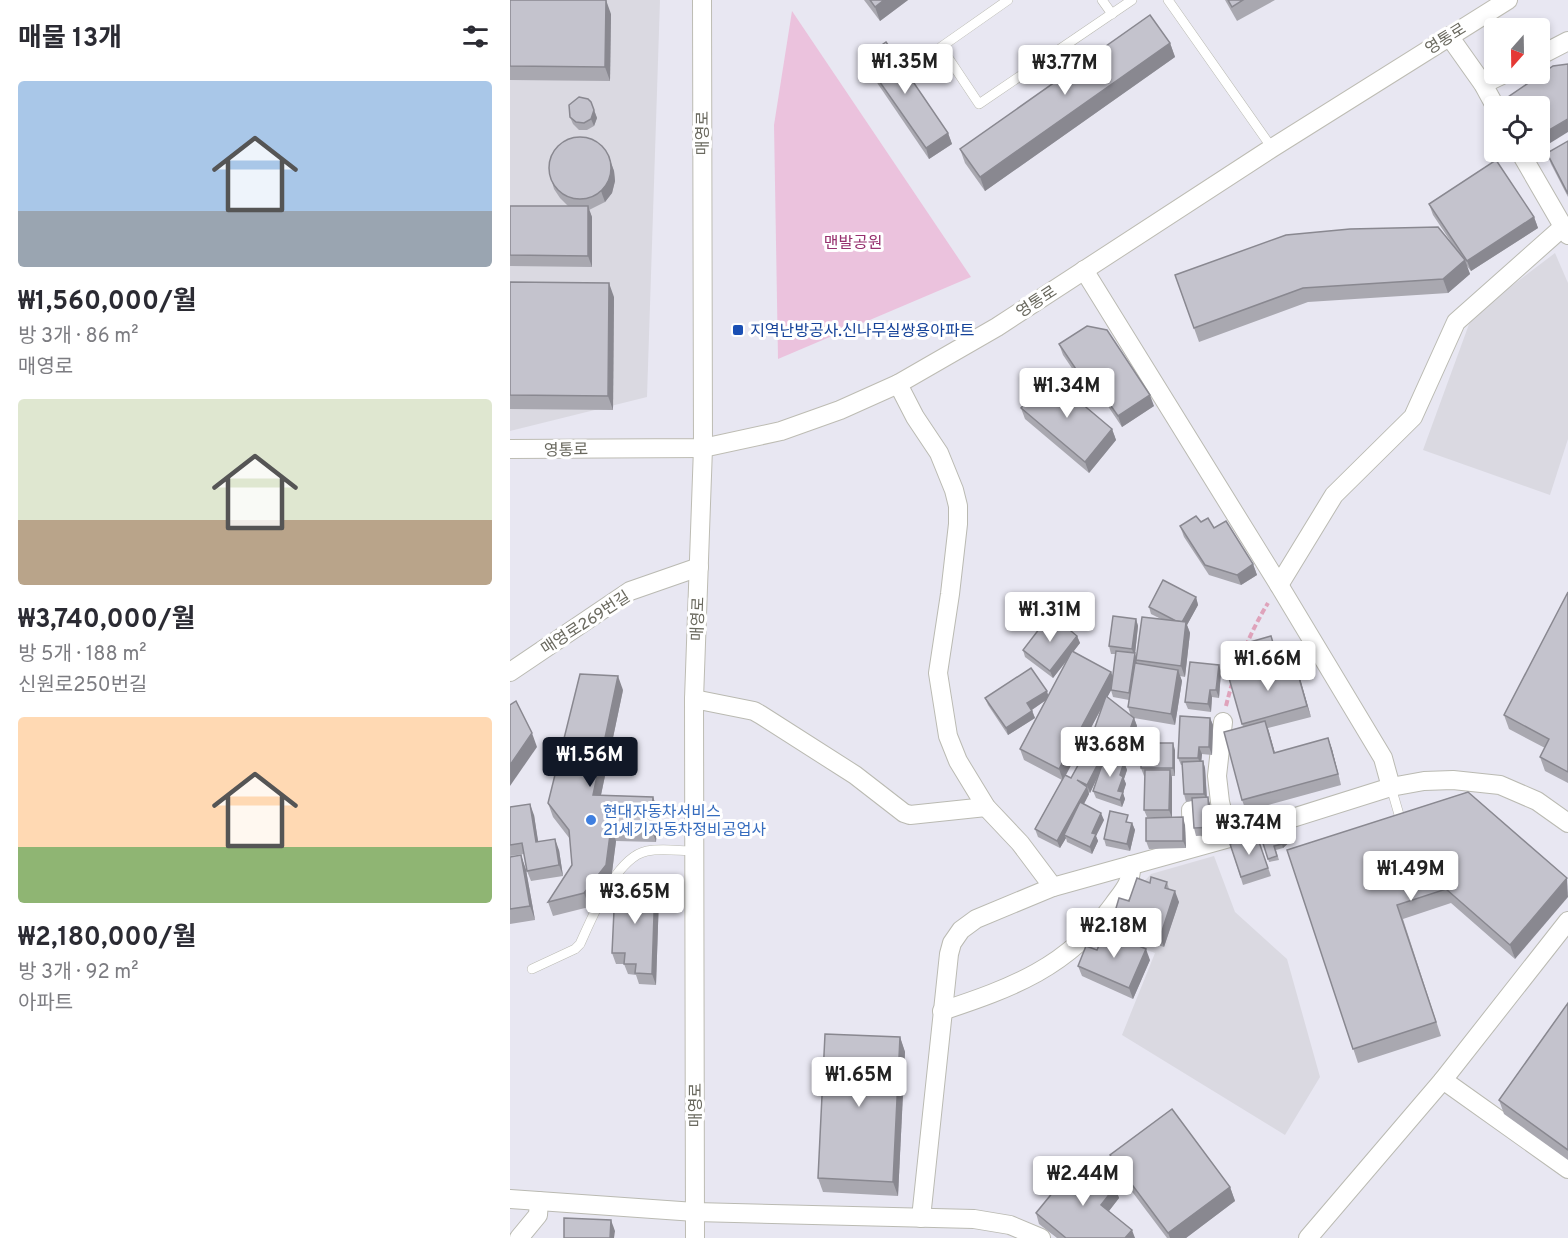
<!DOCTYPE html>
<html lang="ko">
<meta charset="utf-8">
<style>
:root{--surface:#fff;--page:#f7f7f7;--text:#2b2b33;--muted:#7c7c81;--accent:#111827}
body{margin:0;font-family:Overpass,"Noto Sans KR",sans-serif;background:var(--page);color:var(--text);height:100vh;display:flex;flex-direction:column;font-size:22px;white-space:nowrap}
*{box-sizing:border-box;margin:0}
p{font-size:20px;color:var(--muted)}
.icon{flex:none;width:33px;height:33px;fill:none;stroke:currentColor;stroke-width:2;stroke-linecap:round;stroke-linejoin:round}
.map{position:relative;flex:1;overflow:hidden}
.sheet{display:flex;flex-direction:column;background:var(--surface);width:510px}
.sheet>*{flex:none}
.needle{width:39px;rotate:200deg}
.buttons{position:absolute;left:974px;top:18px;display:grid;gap:12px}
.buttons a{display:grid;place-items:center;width:66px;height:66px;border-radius:6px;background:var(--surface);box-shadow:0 3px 9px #0003;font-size:30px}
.price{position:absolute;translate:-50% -51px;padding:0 14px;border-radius:6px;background:#fff;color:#222;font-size:20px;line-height:39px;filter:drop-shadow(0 2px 3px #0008)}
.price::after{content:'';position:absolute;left:50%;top:36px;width:18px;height:14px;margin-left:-9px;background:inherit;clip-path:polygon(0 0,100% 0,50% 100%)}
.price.selected{background:var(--accent);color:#fff}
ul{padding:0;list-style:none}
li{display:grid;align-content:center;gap:12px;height:318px;padding:0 18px}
li span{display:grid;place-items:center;height:186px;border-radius:6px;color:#555}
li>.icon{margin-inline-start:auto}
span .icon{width:108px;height:108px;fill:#fffc;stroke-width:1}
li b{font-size:26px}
h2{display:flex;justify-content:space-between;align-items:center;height:72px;padding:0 18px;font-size:26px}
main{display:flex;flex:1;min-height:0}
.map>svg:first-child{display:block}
</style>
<main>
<section class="sheet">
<h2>매물 13개<svg class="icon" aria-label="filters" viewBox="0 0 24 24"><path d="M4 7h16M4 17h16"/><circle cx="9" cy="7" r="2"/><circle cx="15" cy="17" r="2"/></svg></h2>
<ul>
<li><span style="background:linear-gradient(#a9c7e8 70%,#9aa5b1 0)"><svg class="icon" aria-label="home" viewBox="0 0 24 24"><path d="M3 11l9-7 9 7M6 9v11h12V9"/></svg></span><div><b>₩1,560,000/월</b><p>방 3개 · 86 m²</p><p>매영로</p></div></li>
<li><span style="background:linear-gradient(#dfe7d0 65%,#b9a48a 0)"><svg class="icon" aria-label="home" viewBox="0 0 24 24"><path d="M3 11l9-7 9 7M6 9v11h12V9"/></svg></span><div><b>₩3,740,000/월</b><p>방 5개 · 188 m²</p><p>신원로250번길</p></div></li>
<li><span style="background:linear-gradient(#ffd9b3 70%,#8fb573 0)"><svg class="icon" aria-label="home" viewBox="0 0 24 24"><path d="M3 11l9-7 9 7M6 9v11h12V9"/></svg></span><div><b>₩2,180,000/월</b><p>방 3개 · 92 m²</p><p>아파트</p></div></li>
</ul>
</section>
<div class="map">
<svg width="1058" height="1238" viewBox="0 0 1058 1238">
<rect width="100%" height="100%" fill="#e8e7f2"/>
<g fill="#dad9e1">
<polygon points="0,0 150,0 137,397 0,431"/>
<polygon points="1045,253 1058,283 1058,439 1040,495 913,450 962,316"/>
<polygon points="704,856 725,912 777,959 810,1077 775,1135 612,1035 645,953 596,935 601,920 614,903 641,874"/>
</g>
<polygon fill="#ebc2dd" points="282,11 461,277 268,359 264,125"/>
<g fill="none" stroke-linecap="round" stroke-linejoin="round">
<g stroke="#babab2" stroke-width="10">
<g id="lane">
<polyline points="498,0 431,47 469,104 622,0"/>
<polyline points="592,0 602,14"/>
<polyline points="658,0 762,148"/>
<polyline points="881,787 892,825"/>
<path d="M22 969 65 949 70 944C82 918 106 857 137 851 152 848 170 851 184 851"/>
</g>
</g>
<g stroke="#babab2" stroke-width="20">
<g id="street">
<polyline points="939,36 973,84 985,106"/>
<polyline points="1029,56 1058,41"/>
<polyline points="973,84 994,74"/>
<polyline points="1010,152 1058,235"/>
<polyline points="574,270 769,585 873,758 881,787"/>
<polyline points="388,384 405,417 429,453 444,490 448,506 448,524 440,594 428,673 438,736 448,761 476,807 510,843 543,887"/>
<polyline points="769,585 824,495 903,417 946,322 1053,227"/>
<polyline points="0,672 120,591 189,567"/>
<polyline points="184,699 244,711 251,715 345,775 394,813 400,815 476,807"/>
<polyline points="713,722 707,776 710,802 719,838"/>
<polyline points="681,810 682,840 685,847"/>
<path d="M432 1011C502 988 558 967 603 905 613 891 622 883 621 865"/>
<polyline points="933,1080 1058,1169"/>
<polyline points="0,1199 185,1212 464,1219 500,1225 531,1238"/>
<polyline points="411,1218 439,954 442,943 451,930 466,919 543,887 719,838 881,787 914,781 943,780 990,785 1027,801 1058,823"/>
<polyline points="9,1238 28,1215 29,1201"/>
<polyline points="798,1238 933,1080 1058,921"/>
</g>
</g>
<g stroke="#bdbcb3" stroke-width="20">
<g id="secondary">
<polyline points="0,449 193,448 271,431 330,410 388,384 487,327 762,148 998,0"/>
<polyline points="185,1238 184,699 193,448 192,0"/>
</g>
</g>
<path stroke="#dfa3bb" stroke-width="4" stroke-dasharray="6 3" stroke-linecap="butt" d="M716 706C725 669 738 636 758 603"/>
<use href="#lane" stroke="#fff" stroke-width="9"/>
<use href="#street" stroke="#fff" stroke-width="18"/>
<use href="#secondary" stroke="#fff" stroke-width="18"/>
</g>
<g fill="#a9a8b0" fill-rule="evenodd">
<polygon points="0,0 101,14 100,81 0,80"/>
<polygon points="354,0 398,0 370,21"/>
<polygon points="715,0 765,0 727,21"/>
<polygon points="660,43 665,57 475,191 455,163 450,149"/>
<polygon points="353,58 438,133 442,144 419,159 357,68"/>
<polygon points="81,102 87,118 84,126 77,130 69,130 63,124 60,117"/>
<polygon points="1058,141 1058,197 1041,164 1037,153"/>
<polygon points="100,160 104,171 105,181 102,193 95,202 79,210 82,217 82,267 0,266 0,206 58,206 50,198 44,189 41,178"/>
<polygon points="919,204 1024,217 1028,228 961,271 956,265 960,274 938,293 798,302 689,342 665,275 947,251 923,215"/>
<polygon points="0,282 104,297 103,410 0,409"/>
<polygon points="549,344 644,406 612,427 587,390 580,395 553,355"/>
<polygon points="511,408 602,429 606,440 579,473 515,419"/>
<polygon points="691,522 704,528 743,564 747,575 731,585 699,575 674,537 670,526"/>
<polygon points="1058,592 1058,783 1035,771 1030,757 1035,748 999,729 994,715"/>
<path d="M686 597 688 605 677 625 680 633 675 677 670 676 672 681 665 725 624 718 627 726 614 762 617 770 614 779 616 784 613 793 615 799 612 807 586 798 583 791 589 774 580 793 579 792V794L574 804 594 820 586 836 588 841 582 854 557 842 556 838 550 848 528 837 525 829 552 780 514 760 510 749 536 700 522 710 525 718 498 735 478 705 475 698 539 696 559 658 543 678 515 657 513 650 567 636 570 643 563 652 601 672 603 677 606 654H601L599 646 626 619 628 626 625 654 627 658 651 619 641 614 639 607ZM601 690 603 697 619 700 618 707 621 716 597 697ZM593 705 578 747 561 778 556 775Z"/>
<polygon points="763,643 770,664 784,660 801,717 758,728 765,753 818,738 822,749 831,785 736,811 732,800 733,727 719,678 741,672 733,644"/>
<polygon points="709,665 711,672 709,698 702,697 701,712 678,709 675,702"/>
<polygon points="113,690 91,795 143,797 148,811 146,842 106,841 101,880 79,907 43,916 38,902 62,865 60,839 43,817 38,803"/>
<polygon points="700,718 703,725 702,755 692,754 691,761 693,761 695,768 697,797 700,804 701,816 706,823 707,835 686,836 684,828 682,801 676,802 674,794 672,765 671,765 668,758"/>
<polygon points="665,750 665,776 662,776 662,817 675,825 676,848 639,849 636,841 657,817 637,817 634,810 635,776 634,776 631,768"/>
<polygon points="958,792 1005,959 941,903 893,919 931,1036 848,1063 777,850"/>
<polygon points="0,807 24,815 28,842 49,850 53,876 21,881 17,871 14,854 0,856"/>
<polygon points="621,823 622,823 625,830 620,851 596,846 594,839"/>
<polygon points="780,828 784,838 773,848 766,850 769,860 759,862 751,837"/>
<polygon points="747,836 761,876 733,885 720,844"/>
<polygon points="11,855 16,870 25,920 0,924 0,857"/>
<polygon points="657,882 659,889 669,902 654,947 600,930 596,919 604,915 640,883"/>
<polygon points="145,885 149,896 146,985 129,984 126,975 118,974 114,964 106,964 102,953 113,890"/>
<polygon points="587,950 640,960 623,999 572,976 568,966"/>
<polygon points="1058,1003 1058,1160 994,1114 989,1100"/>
<polygon points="390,1037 395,1052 388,1196 313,1192 308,1178"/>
<polygon points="600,1155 720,1187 725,1201 676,1238 657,1238 605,1169"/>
<polygon points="605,1187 609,1198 599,1211 625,1238 547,1238 529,1224 526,1213"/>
</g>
<g fill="#898890">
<polygon points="96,0 101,14 100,81 95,67"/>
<polygon points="374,0 398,0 370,21 365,7"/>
<polygon points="660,43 665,57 475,191 470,177"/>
<polygon points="84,110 87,118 84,126 81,119"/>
<polygon points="1058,119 1058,132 1029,150 1029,136"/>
<polygon points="438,133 442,144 419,159 416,148"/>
<polygon points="100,160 104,171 105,181 102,193 95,202 91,191"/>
<polygon points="78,206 82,217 82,267 78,256"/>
<polygon points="1024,217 1028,228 961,271 957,261"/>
<polygon points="955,260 960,274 938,293 933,279"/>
<polygon points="99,283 104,297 103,410 98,396"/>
<polygon points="583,380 587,390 580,395 576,384"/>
<polygon points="640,395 644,406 612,427 608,416"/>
<polygon points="602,429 606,440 579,473 575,462"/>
<polygon points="743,564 747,575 731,585 727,575"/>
<polygon points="686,597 688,605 677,625 680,633 675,677 671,666 671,624"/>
<polygon points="626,619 628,626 625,654 627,661 626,660 627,663 622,700 619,693 624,656 622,649"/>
<polygon points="567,636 570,643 543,678 540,671"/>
<polygon points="784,660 788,671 801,717 797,706"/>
<polygon points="709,665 711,672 709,698 706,690"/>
<polygon points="668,670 672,681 665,725 661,714"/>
<polygon points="601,672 605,683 553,780 549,769"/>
<polygon points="108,676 113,690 88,809 83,795"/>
<polygon points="700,690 702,697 701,712 698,704"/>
<polygon points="537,691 539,698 520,711 517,703"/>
<polygon points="522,711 525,718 498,735 496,728"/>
<polygon points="624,718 627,726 613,765 610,758"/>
<polygon points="700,718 703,725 702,755 699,747"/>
<polygon points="755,721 759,732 768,764 764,753"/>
<polygon points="22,733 27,747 0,786 0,765"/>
<polygon points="818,738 822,749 831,785 828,774"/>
<polygon points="663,743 665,750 665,776 663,768"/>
<polygon points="689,747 692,754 691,766 688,758"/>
<polygon points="593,754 595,761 580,793 577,785"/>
<polygon points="693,761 695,768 697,801 694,794"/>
<polygon points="614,762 617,770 614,779 616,784 613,793 615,799 612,807 610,800 608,791 610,775"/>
<polygon points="660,770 662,778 662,818 659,810"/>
<polygon points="577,787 579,794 557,836 554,835 556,838 550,848 547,841"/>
<polygon points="143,797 148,811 146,842 141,828"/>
<polygon points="698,797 700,804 701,823 699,816"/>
<polygon points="20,804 24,815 30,853 26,842"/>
<polygon points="591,813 594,820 586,836 588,841 582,854 580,847 582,833"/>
<polygon points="704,816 706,823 707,835 705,827"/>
<polygon points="673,817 675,825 676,848 673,841"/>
<polygon points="622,823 625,830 620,851 617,844"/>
<polygon points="101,827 106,841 101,880 79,907 74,893"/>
<polygon points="782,834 784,838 773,848 772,844"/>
<polygon points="45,839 49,850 53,876 49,865"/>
<polygon points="11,855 16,870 25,920 20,906"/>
<polygon points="1057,878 1058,897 1005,959 1000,945"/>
<polygon points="145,885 149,896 146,985 142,974"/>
<polygon points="665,891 669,902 654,947 650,937"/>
<polygon points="636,949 640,960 623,999 619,988"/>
<polygon points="390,1037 395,1052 388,1196 383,1182"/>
<polygon points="605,1187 609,1198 595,1216 591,1205"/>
<polygon points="720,1187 725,1201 676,1238 660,1238 658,1233"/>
<polygon points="101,1220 105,1231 104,1238 100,1238"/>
<polygon points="622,1230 625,1238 615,1238"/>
</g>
<g fill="#c4c3cd" stroke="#898890" stroke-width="1.5">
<polygon points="0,0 96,0 95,67 0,66"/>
<polygon points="360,0 374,0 365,7"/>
<polygon points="718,0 733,0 722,7"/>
<polygon points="640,15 660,43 470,177 450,149"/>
<polygon points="376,42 438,133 416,148 353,58"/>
<polygon points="1058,64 1058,119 1029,136 1029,106 1004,106 998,97 1043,66"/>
<polygon points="69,97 78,99 81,102 84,110 81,119 74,123 66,122 60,117 59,105"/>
<circle cx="70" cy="168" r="31"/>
<polygon points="1058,141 1058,194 1037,153"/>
<polygon points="986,160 1024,217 957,261 919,204"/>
<polygon points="0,206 78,206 78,256 0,255"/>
<polygon points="928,227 955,260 933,279 793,288 684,328 665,275 776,235 840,229"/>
<polygon points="0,282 99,283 98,396 0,395"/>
<polygon points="577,326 597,330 640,395 608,416 583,380 576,384 549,344"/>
<polygon points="539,376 602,429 575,462 511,408"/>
<polygon points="686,516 691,522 698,518 704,528 716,521 743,564 727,575 695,565 670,526"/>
<polygon points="653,580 686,597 672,622 666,621 639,607"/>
<polygon points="1058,592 1058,772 1030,757 1039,739 994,715"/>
<polygon points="603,616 626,619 622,649 599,646"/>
<polygon points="632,617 676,622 671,666 626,660"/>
<polygon points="536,620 549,621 567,636 540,671 513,650"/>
<polygon points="761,636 769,663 741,671 733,644"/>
<polygon points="562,651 601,672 549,769 510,749"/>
<polygon points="606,651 625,653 619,693 601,690"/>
<polygon points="784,660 797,706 732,724 719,678"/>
<polygon points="680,662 709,665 706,690 700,690 698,704 675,702"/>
<polygon points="625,663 668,670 661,714 618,707"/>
<polygon points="521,668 537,691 517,703 522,711 496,728 475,698"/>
<polygon points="70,674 108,676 83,795 143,797 141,828 101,827 96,865 74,893 38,902 62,865 59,830 38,803"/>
<polygon points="596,696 624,718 610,758 581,747 593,754 577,785 567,780 577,787 547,841 525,829 555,775 561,778 578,747"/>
<polygon points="6,701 22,733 0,765 0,705"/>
<polygon points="670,716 700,718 699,747 689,747 688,758 668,758"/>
<polygon points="755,721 764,753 818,738 828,774 732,800 714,732"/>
<rect x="631" y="743" width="32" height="25"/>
<polygon points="595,756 614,762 610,775 613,777 608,791 613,792 610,800 583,791"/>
<polygon points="693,761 694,794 674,794 672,762"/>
<polygon points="635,770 660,770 659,810 634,810"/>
<polygon points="958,792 1057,878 1000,945 936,889 887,905 926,1022 843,1049 777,850"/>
<polygon points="698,797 699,816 704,816 705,827 684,828 682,798"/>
<polygon points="570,802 591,813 582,833 586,834 580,847 554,835"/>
<polygon points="20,804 26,842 45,839 49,865 17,871 12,843 0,845 0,807"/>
<polygon points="600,811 618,815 616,822 622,823 617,844 594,839"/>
<polygon points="673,817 673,841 636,841 636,818"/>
<polygon points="780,828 782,834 772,844 764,846 767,856 758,859 751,837"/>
<polygon points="747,836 758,868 731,877 720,844"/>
<polygon points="11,855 20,906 0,909 0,857"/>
<polygon points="641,877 657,882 655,888 665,891 650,937 596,919 598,912 604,915 609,898 619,901 627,878 640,883"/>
<polygon points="113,883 145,885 142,974 125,973 126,964 114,964 115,953 102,953 105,889 113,890"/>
<polygon points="595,931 636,949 619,988 568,966 576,946 587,950"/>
<polygon points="1058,1003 1058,1150 989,1100"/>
<polygon points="315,1034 390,1037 383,1182 308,1178"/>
<polygon points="662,1109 720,1187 658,1233 600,1155"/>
<polygon points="570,1159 605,1187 591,1205 622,1230 615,1238 556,1238 526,1213"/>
<polygon points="54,1218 101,1220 100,1238 54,1238"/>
</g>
<rect fill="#1a4fb4" stroke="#fff" stroke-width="2" x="222" y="324" width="12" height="12" rx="3"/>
<circle fill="#3f7fe0" stroke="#fff" stroke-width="2" cx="81" cy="820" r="6"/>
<g text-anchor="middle" stroke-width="6" stroke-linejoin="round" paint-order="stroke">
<g font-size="16" fill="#69685e" stroke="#fff">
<text transform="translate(935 38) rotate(-32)" y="6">영통로</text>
<text transform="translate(192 133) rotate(-90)" y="6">매영로</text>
<text transform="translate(526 301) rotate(-33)" y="6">영통로</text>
<text transform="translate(56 449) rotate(-1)" y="6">영통로</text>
<text transform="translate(187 619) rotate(-88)" y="6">매영로</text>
<text transform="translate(75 622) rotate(-33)" y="6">매영로269번길</text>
<text transform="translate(185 1105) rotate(-90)" y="6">매영로</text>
</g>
<g font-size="16" fill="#96306e" stroke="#fff">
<text x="343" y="248">맨발공원</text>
</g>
<g font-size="16" fill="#164399" stroke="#fff" text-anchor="start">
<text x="240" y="336">지역난방공사.신나무실쌍용아파트</text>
</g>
<g font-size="16" fill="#366cbe" stroke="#fff" text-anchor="start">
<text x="93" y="817">현대자동차서비스<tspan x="93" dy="18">21세기자동차정비공업사</tspan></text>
</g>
</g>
</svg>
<div class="buttons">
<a><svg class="needle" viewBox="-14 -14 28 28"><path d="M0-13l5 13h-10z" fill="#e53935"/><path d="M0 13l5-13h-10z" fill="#7c7c81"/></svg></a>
<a><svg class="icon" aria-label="locate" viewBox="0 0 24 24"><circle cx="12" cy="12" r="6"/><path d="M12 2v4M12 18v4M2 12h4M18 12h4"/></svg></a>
</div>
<b class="price" style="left:395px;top:95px">₩1.35M</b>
<b class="price" style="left:555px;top:96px">₩3.77M</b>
<b class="price" style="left:557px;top:419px">₩1.34M</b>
<b class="price" style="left:540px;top:643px">₩1.31M</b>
<b class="price" style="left:758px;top:692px">₩1.66M</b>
<b class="price" style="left:600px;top:778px">₩3.68M</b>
<b class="price selected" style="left:80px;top:788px">₩1.56M</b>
<b class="price" style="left:739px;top:856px">₩3.74M</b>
<b class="price" style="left:901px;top:902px">₩1.49M</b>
<b class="price" style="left:125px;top:925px">₩3.65M</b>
<b class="price" style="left:604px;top:959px">₩2.18M</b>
<b class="price" style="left:349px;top:1108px">₩1.65M</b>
<b class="price" style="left:573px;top:1207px">₩2.44M</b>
</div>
</main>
